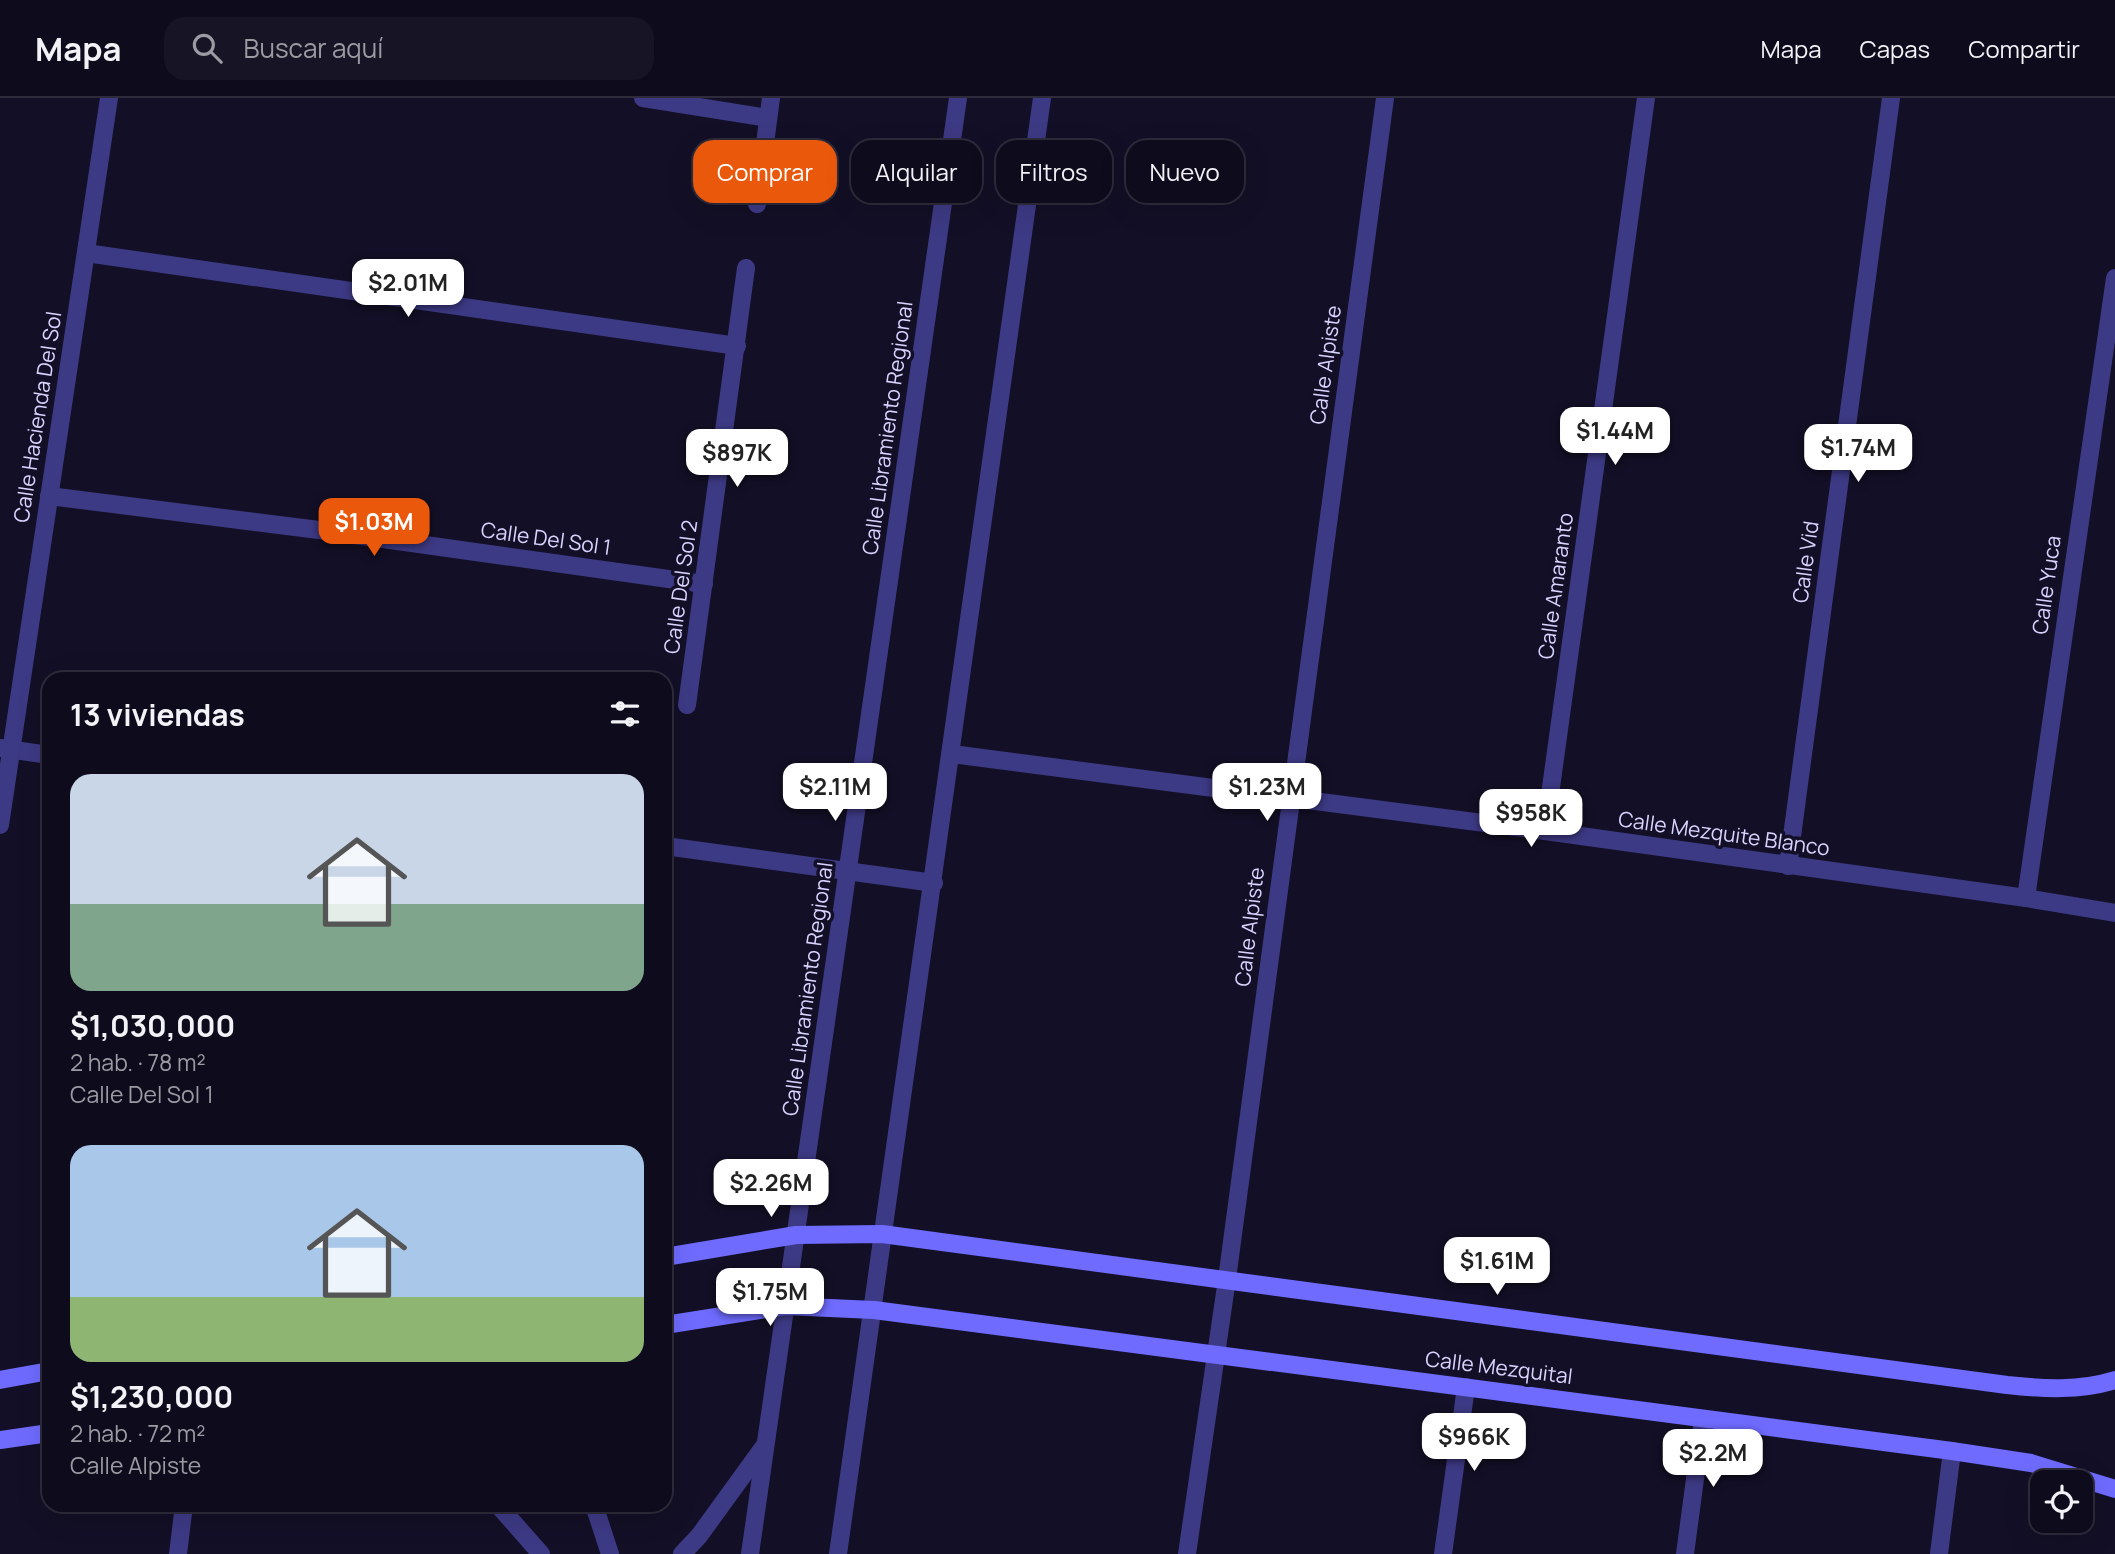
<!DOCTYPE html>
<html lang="es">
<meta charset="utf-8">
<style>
:root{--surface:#0e0b1c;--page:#171425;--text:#f1f3f6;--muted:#9b9ba3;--line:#2e2b3b;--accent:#ea580c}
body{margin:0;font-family:Manrope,sans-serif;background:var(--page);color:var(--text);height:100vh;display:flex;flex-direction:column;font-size:26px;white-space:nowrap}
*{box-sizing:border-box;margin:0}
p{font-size:23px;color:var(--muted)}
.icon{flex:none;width:38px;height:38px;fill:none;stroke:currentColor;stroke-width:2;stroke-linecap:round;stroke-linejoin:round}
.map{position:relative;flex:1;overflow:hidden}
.side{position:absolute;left:42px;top:574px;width:630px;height:840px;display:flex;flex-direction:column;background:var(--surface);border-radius:21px;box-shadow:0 7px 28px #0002,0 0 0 2px var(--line)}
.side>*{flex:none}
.hud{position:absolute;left:693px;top:42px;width:665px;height:63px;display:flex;gap:14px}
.controls{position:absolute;left:2030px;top:1372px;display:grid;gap:14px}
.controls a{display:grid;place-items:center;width:63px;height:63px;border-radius:14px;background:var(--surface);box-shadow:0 7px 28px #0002,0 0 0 2px var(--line);font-size:35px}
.price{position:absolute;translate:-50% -60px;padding:0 16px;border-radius:14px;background:#fff;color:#222;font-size:23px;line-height:46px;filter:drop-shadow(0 2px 4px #0008)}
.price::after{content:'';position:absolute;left:50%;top:42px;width:21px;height:16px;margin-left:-10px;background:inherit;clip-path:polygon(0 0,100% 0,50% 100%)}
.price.current{background:var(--accent);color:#fff}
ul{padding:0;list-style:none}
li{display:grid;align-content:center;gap:14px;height:371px;padding:0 28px}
li span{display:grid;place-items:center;height:217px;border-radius:21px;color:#555}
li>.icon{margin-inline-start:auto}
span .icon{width:126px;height:126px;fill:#fffc;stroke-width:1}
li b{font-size:30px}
h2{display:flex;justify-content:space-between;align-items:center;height:84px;padding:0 28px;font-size:30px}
.chip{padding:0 24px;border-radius:21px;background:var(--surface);box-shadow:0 7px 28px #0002,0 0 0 2px var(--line);font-size:24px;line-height:63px}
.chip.current{background:var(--accent);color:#fff}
header{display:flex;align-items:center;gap:42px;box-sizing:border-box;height:98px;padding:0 35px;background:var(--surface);border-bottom:2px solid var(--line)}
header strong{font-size:33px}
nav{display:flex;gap:38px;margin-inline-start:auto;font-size:24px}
.search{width:490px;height:63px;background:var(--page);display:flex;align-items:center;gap:18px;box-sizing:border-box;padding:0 24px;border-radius:21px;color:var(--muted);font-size:26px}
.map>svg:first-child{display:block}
</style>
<header>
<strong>Mapa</strong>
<div class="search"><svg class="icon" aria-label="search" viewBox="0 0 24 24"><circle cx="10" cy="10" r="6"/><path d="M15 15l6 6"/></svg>Buscar aquí</div>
<nav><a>Mapa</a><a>Capas</a><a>Compartir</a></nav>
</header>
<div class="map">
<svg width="2115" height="1456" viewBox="0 0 2115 1456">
<rect width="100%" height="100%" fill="#130f26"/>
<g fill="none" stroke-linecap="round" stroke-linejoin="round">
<g stroke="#3d3a85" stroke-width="18">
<polyline points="498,1407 541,1456"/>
<polyline points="594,1407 610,1456"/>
<polyline points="682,1456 699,1438 765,1347"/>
</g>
<g stroke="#3d3a85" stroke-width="18">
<polyline points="643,0 768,20"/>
<polyline points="757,106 771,0"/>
<polyline points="86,155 737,248"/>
<polyline points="49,398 319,432 704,486"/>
<polyline points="687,607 746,170"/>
<polyline points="0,650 49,657"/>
<polyline points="952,656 1545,733 2026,800 2115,815"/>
<polyline points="1545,733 1646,0"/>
<polyline points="665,748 934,785"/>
<polyline points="1788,768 1891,0"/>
<polyline points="2026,800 2115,180"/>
<polyline points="178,1456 184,1407"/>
<polyline points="1187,1456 1227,1181 1385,0"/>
<polyline points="1443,1456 1466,1289"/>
<polyline points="1685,1456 1703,1321"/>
<polyline points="1939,1456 1952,1353"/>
</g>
<g stroke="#3d3a85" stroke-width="18">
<polyline points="0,727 109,0"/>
<polyline points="750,1456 958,0"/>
<polyline points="838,1456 1042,0"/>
</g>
<g stroke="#6f6bff" stroke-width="18">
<path d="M665 1159 796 1137 882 1136 2007 1287C2044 1291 2079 1293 2115 1282"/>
<polyline points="665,1227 785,1208 874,1212 1952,1353 2031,1365 2115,1391"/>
<polyline points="0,1282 49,1273"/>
<polyline points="0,1342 49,1335"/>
</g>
</g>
<g text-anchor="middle" stroke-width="7" stroke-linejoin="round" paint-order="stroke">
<g font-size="21" fill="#d9d4ff" stroke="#130f26">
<text transform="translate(1326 267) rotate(-82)" y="7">Calle Alpiste</text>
<text transform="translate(38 319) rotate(-81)" y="7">Calle Hacienda Del Sol</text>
<text transform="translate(888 330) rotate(-82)" y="7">Calle Libramiento Regional</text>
<text transform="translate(546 441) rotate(8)" y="7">Calle Del Sol 1</text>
<text transform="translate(1806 464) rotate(-82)" y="7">Calle Vid</text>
<text transform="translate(2047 487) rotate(-82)" y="7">Calle Yuca</text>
<text transform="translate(1556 488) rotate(-82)" y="7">Calle Amaranto</text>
<text transform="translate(681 489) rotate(-82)" y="7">Calle Del Sol 2</text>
<text transform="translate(1724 736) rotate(8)" y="7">Calle Mezquite Blanco</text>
<text transform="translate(1250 829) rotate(-83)" y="7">Calle Alpiste</text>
<text transform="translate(808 891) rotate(-82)" y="7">Calle Libramiento Regional</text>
<text transform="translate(1499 1270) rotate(7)" y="7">Calle Mezquital</text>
</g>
</g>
</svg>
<div class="controls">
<a><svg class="icon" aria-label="locate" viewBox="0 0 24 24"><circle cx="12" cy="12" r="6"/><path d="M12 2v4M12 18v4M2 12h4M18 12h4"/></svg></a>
</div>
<b class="price" style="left:408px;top:221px">$2.01M</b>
<b class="price" style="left:1615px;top:369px">$1.44M</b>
<b class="price" style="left:1858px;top:386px">$1.74M</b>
<b class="price" style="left:737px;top:391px">$897K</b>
<b class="price current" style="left:374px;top:460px">$1.03M</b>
<b class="price" style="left:835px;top:725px">$2.11M</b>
<b class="price" style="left:1267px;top:725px">$1.23M</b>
<b class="price" style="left:1531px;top:751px">$958K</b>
<b class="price" style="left:771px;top:1121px">$2.26M</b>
<b class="price" style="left:1497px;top:1199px">$1.61M</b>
<b class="price" style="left:770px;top:1230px">$1.75M</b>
<b class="price" style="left:1474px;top:1375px">$966K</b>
<b class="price" style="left:1713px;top:1391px">$2.2M</b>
<div class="hud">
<a class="chip current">Comprar</a>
<a class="chip">Alquilar</a>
<a class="chip">Filtros</a>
<a class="chip">Nuevo</a>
</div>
<section class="side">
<h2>13 viviendas<svg class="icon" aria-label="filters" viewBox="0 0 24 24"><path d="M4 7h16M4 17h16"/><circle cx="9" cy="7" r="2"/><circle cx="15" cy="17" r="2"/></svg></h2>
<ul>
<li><span style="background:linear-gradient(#c9d6e8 60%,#7fa58c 0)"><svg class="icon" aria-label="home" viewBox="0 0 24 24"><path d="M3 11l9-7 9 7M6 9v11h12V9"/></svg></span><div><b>$1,030,000</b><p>2 hab. · 78 m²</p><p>Calle Del Sol 1</p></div></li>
<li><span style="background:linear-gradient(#a9c7e8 70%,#8fb573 0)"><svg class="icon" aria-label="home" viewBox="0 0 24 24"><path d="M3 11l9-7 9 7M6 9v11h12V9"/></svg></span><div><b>$1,230,000</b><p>2 hab. · 72 m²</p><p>Calle Alpiste</p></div></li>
</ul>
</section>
</div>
